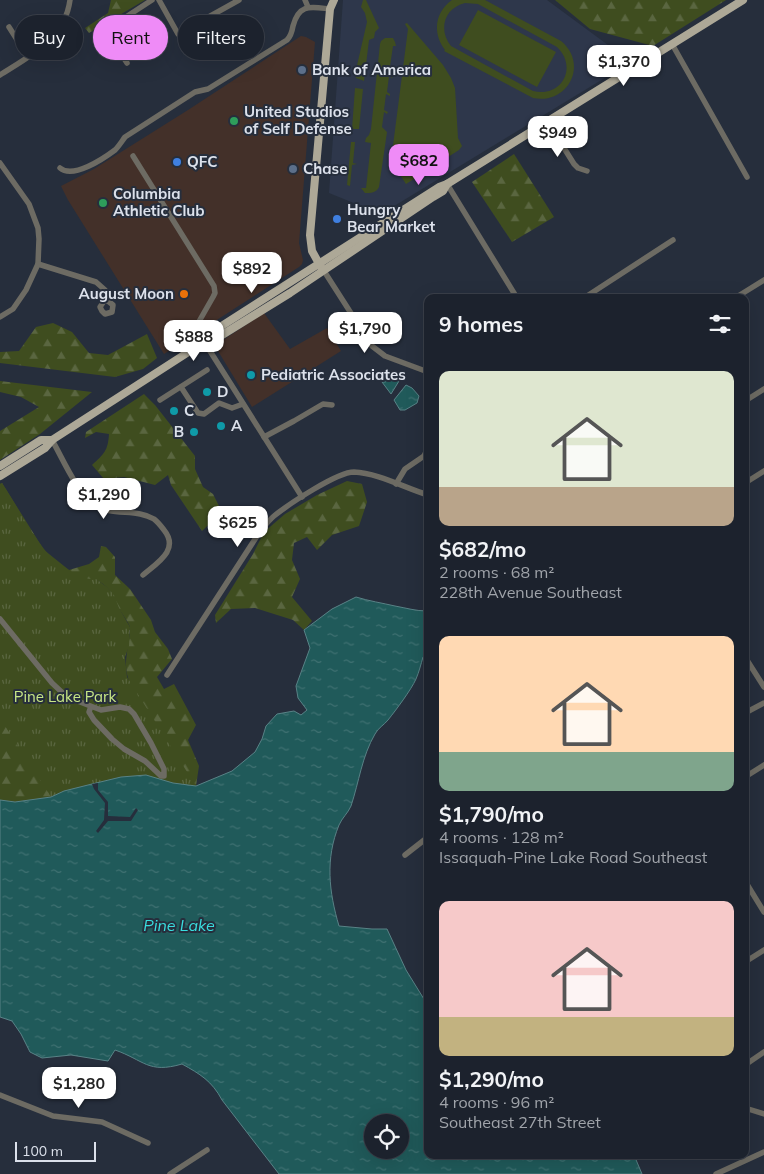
<!DOCTYPE html>
<meta charset="utf-8">
<style>
:root{--surface:#1c222d;--page:#252a35;--text:#f1f3f6;--muted:#a0a4aa;--line:#3a3f49;--accent:#ef8bf7}
body{margin:0;font-family:Mulish,sans-serif;background:var(--page);color:var(--text);height:100vh;display:flex;flex-direction:column;font-size:19px;white-space:nowrap}
*{box-sizing:border-box;margin:0}
p{font-size:16px;color:var(--muted)}
.icon{flex:none;width:28px;height:28px;fill:none;stroke:currentColor;stroke-width:2;stroke-linecap:round;stroke-linejoin:round}
.map{position:relative;flex:1;overflow:hidden}
.panel{position:absolute;left:424px;top:294px;width:325px;height:865px;display:flex;flex-direction:column;background:var(--surface);border-radius:10px;box-shadow:0 5px 20px #0002,0 0 0 1px var(--line)}
.panel>*{flex:none}
.hud{position:absolute;left:15px;top:15px;width:334px;height:45px;display:flex;gap:10px}
.fabs{position:absolute;left:364px;top:1114px;display:grid;gap:10px}
.fabs a{display:grid;place-items:center;width:45px;height:45px;border-radius:50%;background:var(--surface);box-shadow:0 5px 20px #0002,0 0 0 1px var(--line);font-size:25px}
.scale{position:absolute;left:15px;bottom:12px;width:81px;box-sizing:border-box;padding-left:5px;border:2px solid #dce1eb;border-top:0;font-size:14px;line-height:18px;white-space:nowrap;color:#dce1eb;-webkit-text-stroke:4px #262e3c;paint-order:stroke}
.price{position:absolute;translate:-50% -42px;padding:0 11px;border-radius:10px;background:#fff;color:#222;font-size:16px;line-height:32px;filter:drop-shadow(0 1px 2px #0008)}
.price::after{content:'';position:absolute;left:50%;top:30px;width:15px;height:11px;margin-left:-8px;background:inherit;clip-path:polygon(0 0,100% 0,50% 100%)}
.price.selected{background:var(--accent);color:#111}
ul{padding:0;list-style:none}
li{display:grid;align-content:center;gap:10px;height:265px;padding:0 15px}
li span{display:grid;place-items:center;height:155px;border-radius:10px;color:#555}
li>.icon{margin-inline-start:auto}
span .icon{width:90px;height:90px;fill:#fffc;stroke-width:1}
li b{font-size:21px}
h2{display:flex;justify-content:space-between;align-items:center;height:60px;padding:0 15px;font-size:21px}
.tag{padding:0 18px;border-radius:22px;background:var(--surface);box-shadow:0 5px 20px #0002,0 0 0 1px var(--line);font-size:18px;line-height:45px}
.tag.selected{background:var(--accent);color:#111}
.map>svg:first-child{display:block}
</style>
<div class="map">
<svg width="764" height="1174" viewBox="0 0 764 1174">
<defs>
<pattern id="forest-firs" width="22" height="20" patternUnits="userSpaceOnUse" patternTransform="scale(1.25)"><rect width="22" height="20" fill="#3f4d1f"/><path d="M5 1l3.5 6h-7zM16 11l3.5 6h-7z" fill="#5a6640"/></pattern>
<pattern id="park-tufts" width="24" height="20" patternUnits="userSpaceOnUse" patternTransform="scale(1.25)"><rect width="24" height="20" fill="#3f4d1f"/><path d="M3 7l-1-3M5 7V3M7 7l1-3M15 17l-1-3M17 17v-4M19 17l1-3" fill="none" stroke="#5a6640"/></pattern>
<pattern id="water-ripples" width="26" height="14" patternUnits="userSpaceOnUse" patternTransform="scale(1.25)"><rect width="26" height="14" fill="#205a5a"/><path d="M2 4q2-2 4 0t4 0M15 11q2-2 4 0t4 0" fill="none" stroke="#407172"/></pattern>
</defs>
<rect width="100%" height="100%" fill="#262e3c"/>
<g fill="#433029">
<polygon points="301,36 306,37 315,42 299,243 303,260 302,264 299,267 164,354 68,200 61,186 94,169 188,110"/>
<polygon points="264,313 290,349 327,328 341,351 252,407 218,351 217,344"/>
</g>
<polygon fill="#2e374b" points="343,0 547,0 631,62 381,214 329,193"/>
<g fill="#3f4d1f" fill-rule="evenodd">
<polygon points="363,0 366,0 379,28 375,32 374,38 369,40 364,81 356,78 355,74 367,22 365,13 361,7"/>
<path d="M452 0H485L561 41C589 64 568 105 533 98L444 51 445 50C432 33 435 12 452 0ZM465 3 478 4 557 47C578 67 562 98 533 91L451 46C438 30 444 8 465 3Z"/>
<polygon points="478,10 556,52 537,87 459,45"/>
<polygon points="407,23 443,65 451,78 455,88 458,138 462,146 459,150 406,184 391,161 408,29 405,24"/>
<path d="M385 38H393L395 42 396 46H393L389 73 393 76 392 78 389 76 387 92 390 94V96L386 94 384 110 388 112 387 114 384 112 382 127 387 132 379 187C376 193 371 193 365 193L361 188H366L371 143 365 142 366 138 369 135 371 129 380 44 381 41Z"/>
<polygon points="355,88 363,89 359,129 352,129"/>
<polygon points="351,142 355,142 353,163 357,164 352,165 350,186 347,185"/>
</g>
<g fill="url(#forest-firs)">
<polygon points="111,0 145,0 89,33 85,28 108,13"/>
<polygon points="555,0 726,0 653,46 590,29"/>
<polygon points="514,154 554,217 512,242 472,182"/>
<polygon points="53,323 72,332 89,353 108,355 147,334 157,358 143,369 115,377 0,363 0,352 19,351 36,327"/>
<polygon points="0,381 92,392 40,434 0,460 0,431 39,407 21,397 0,392"/>
<path d="M144 394 155 405 195 456V469L203 487 213 494 222 512 202 531 171 485 168 475 155 485 124 477 104 479 92 465C104 454 108 451 109 434L96 432 85 438 86 432Z"/>
<polygon points="347,481 362,484 367,502 359,526 332,535 317,550 307,537 294,543 292,560 300,579 292,597 312,621 304,630 293,620 255,608 231,609 216,623 215,615 253,554 264,532 285,514 317,495"/>
<path d="M2 483 44 550 69 570 89 564 99 557 101 546 106 547 115 557V575L130 589 151 620 155 632 168 649 172 659 157 677 164 689 174 684 196 725 188 740 199 766 196 786 121 777 64 791 51 797 15 802 0 800V688L130 683C121 664 130 646 130 627 127 620 123 615 119 609 112 594 112 589 97 580L76 600 0 484Z"/>
</g>
<path fill="url(#park-tufts)" d="M2 483C16 504 28 529 44 549 52 560 82 582 96 579L107 587 114 595 119 608 130 627 129 646 125 657 127 677 196 786 121 777 64 791 51 797 3 723 0 717V484Z"/>
<g fill="url(#water-ripples)" stroke="#588286" fill-rule="evenodd">
<polygon points="380,375 390,376 399,381 391,394 379,378"/>
<polygon points="406,385 412,388 419,396 417,403 405,410 400,410 394,400"/>
<path d="M356 597C369 601 382 603 395 606 406 608 416 611 427 611V657H423C421 664 419 672 416 679 411 690 396 710 388 720 384 725 378 728 375 734 362 756 359 782 351 806 348 813 342 818 339 825 325 859 329 892 339 926L372 929H387L406 970 427 1004 428 1155H634L642 1174H279L222 1100C212 1081 200 1074 182 1064 148 1074 144 1060 115 1050L108 1061 71 1055 42 1058 30 1052 21 1034 12 1021 0 1017V800L15 802 51 797 64 791 92 784 121 777 146 775 173 783 196 786 232 771 255 752 262 739 266 726 277 714 294 711 301 715 307 710 298 698 296 686 310 648 304 630 332 609ZM372 1122H400V1150H372Z"/>
</g>
<polygon fill="#262e3c" points="98,783 98,790 108,802 108,816 130,817 136,808 138,810 131,821 108,821 98,833 96,831 104,820 105,803 94,789 92,784"/>
<g fill="none" stroke-linecap="round" stroke-linejoin="round">
<g stroke="#6d6b63" stroke-width="5.5">
<polyline points="159,0 178,34 239,0"/>
<polyline points="305,0 308,7"/>
<polyline points="9,27 28,57"/>
<polyline points="672,44 747,177"/>
<polyline points="127,63 106,30 152,0"/>
<path d="M0 75C30 56 65 39 70 0"/>
<polyline points="547,121 574,164 578,168 587,171"/>
<polyline points="133,156 214,286 215,293 213,297 197,325 198,332 302,497"/>
<polyline points="0,163 29,204 38,228 39,239 38,264 26,290 13,309 0,317"/>
<path d="M60 168C73 179 103 159 115 150 119 146 122 141 125 137L195 92 208 89 287 40C291 36 292 32 293 26 299 3 311 7 330 9"/>
<polyline points="447,184 517,298"/>
<polyline points="38,264 96,282 105,290 108,301 113,305 112,312 105,314 102,311 100,307 104,301 108,301"/>
<polyline points="324,271 372,346 385,356 428,372"/>
<polyline points="584,298 673,240"/>
<polyline points="735,298 764,280"/>
<polyline points="181,387 198,413 204,414 219,403 232,408 243,404"/>
<polyline points="160,400 207,370"/>
<polyline points="745,401 764,389"/>
<polyline points="264,437 294,421 323,404 332,405"/>
<path d="M52 440C63 459 76 491 94 504 111 517 136 508 154 519 158 522 161 526 164 530 180 550 157 563 143 575"/>
<polyline points="745,483 764,471"/>
<polyline points="396,484 405,469 424,456 428,448"/>
<polyline points="0,619 52,683 67,697 101,710 120,707 129,709 134,714 151,743 164,769 164,776 161,776 145,761 124,749 112,739 94,720 89,712 91,706"/>
<polyline points="745,657 764,687"/>
<path d="M167 675 259 533C264 527 268 521 274 516 289 504 337 472 354 472 378 473 405 488 428 495"/>
<polyline points="745,713 764,703"/>
<polyline points="745,777 764,765"/>
<polyline points="405,855 428,837"/>
<polyline points="745,881 764,912"/>
<polyline points="745,962 764,950"/>
<polyline points="745,1065 764,1052"/>
<polyline points="0,1095 53,1116 102,1122 148,1143"/>
<polyline points="745,1108 764,1114"/>
<polyline points="170,1174 207,1150"/>
<polyline points="716,1174 764,1152"/>
</g>
<g stroke="#ada897" stroke-width="8">
<polyline points="322,269 312,251 310,235 330,9 334,0"/>
<polyline points="204,342 209,334 439,187 447,184 743,0"/>
<polyline points="0,466 41,440 52,440"/>
<polyline points="0,476 45,448 52,440 204,342 214,340 290,293 433,197 443,191 447,184"/>
</g>
</g>
<g fill="#5c6f8a" stroke="#262e3c" stroke-width="2">
<circle cx="302" cy="70" r="5"/>
<circle cx="293" cy="169" r="5"/>
</g>
<g fill="#2e9e5b" stroke="#262e3c" stroke-width="2">
<circle cx="234" cy="121" r="5"/>
<circle cx="103" cy="203" r="5"/>
</g>
<g fill="#3f7fe0" stroke="#262e3c" stroke-width="2">
<circle cx="177" cy="162" r="5"/>
<circle cx="337" cy="219" r="5"/>
</g>
<circle fill="#e8710a" stroke="#262e3c" stroke-width="2" cx="184" cy="294" r="5"/>
<g fill="#0f9aa8" stroke="#262e3c" stroke-width="2">
<circle cx="251" cy="375" r="5"/>
<circle cx="207" cy="392" r="5"/>
<circle cx="174" cy="411" r="5"/>
<circle cx="221" cy="426" r="5"/>
<circle cx="194" cy="432" r="5"/>
</g>
<g text-anchor="middle" stroke-width="4" stroke-linejoin="round" paint-order="stroke">
<g font-size="15" font-weight="bold" fill="#dce1eb" stroke="#262e3c" text-anchor="start">
<text x="312" y="75">Bank of America</text>
<text x="244" y="117">United Studios<tspan x="244" dy="17">of Self Defense</tspan></text>
<text x="187" y="167">QFC</text>
<text x="303" y="174">Chase</text>
<text x="113" y="199">Columbia<tspan x="113" dy="17">Athletic Club</tspan></text>
<text x="347" y="215">Hungry<tspan x="347" dy="17">Bear Market</tspan></text>
<text x="174" y="299" text-anchor="end">August Moon</text>
<text x="261" y="380">Pediatric Associates</text>
<text x="217" y="397">D</text>
<text x="184" y="416">C</text>
<text x="231" y="431">A</text>
<text x="184" y="437" text-anchor="end">B</text>
</g>
<g font-size="15" fill="#c8e786" stroke="#262e3c">
<text x="65" y="702">Pine Lake Park</text>
</g>
<g font-size="16" font-style="italic" fill="#39dddf" stroke="#262e3c">
<text x="179" y="931">Pine Lake</text>
</g>
</g>
</svg>
<div class="fabs">
<a><svg class="icon" aria-label="locate" viewBox="0 0 24 24"><circle cx="12" cy="12" r="6"/><path d="M12 2v4M12 18v4M2 12h4M18 12h4"/></svg></a>
</div>
<div class="scale">100 m</div>
<b class="price" style="left:624px;top:87px">$1,370</b>
<b class="price" style="left:558px;top:158px">$949</b>
<b class="price selected" style="left:419px;top:186px">$682</b>
<b class="price" style="left:252px;top:294px">$892</b>
<b class="price" style="left:365px;top:354px">$1,790</b>
<b class="price" style="left:194px;top:362px">$888</b>
<b class="price" style="left:104px;top:520px">$1,290</b>
<b class="price" style="left:238px;top:548px">$625</b>
<b class="price" style="left:79px;top:1109px">$1,280</b>
<div class="hud">
<a class="tag">Buy</a>
<a class="tag selected">Rent</a>
<a class="tag">Filters</a>
</div>
<section class="panel">
<h2>9 homes<svg class="icon" aria-label="filters" viewBox="0 0 24 24"><path d="M4 7h16M4 17h16"/><circle cx="9" cy="7" r="2"/><circle cx="15" cy="17" r="2"/></svg></h2>
<ul>
<li><span style="background:linear-gradient(#dfe7d0 75%,#b9a48a 0)"><svg class="icon" aria-label="home" viewBox="0 0 24 24"><path d="M3 11l9-7 9 7M6 9v11h12V9"/></svg></span><div><b>$682/mo</b><p>2 rooms · 68 m²</p><p>228th Avenue Southeast</p></div></li>
<li><span style="background:linear-gradient(#ffd9b3 75%,#7fa58c 0)"><svg class="icon" aria-label="home" viewBox="0 0 24 24"><path d="M3 11l9-7 9 7M6 9v11h12V9"/></svg></span><div><b>$1,790/mo</b><p>4 rooms · 128 m²</p><p>Issaquah-Pine Lake Road Southeast</p></div></li>
<li><span style="background:linear-gradient(#f6c9c9 75%,#c2b280 0)"><svg class="icon" aria-label="home" viewBox="0 0 24 24"><path d="M3 11l9-7 9 7M6 9v11h12V9"/></svg></span><div><b>$1,290/mo</b><p>4 rooms · 96 m²</p><p>Southeast 27th Street</p></div></li>
</ul>
</section>
</div>
